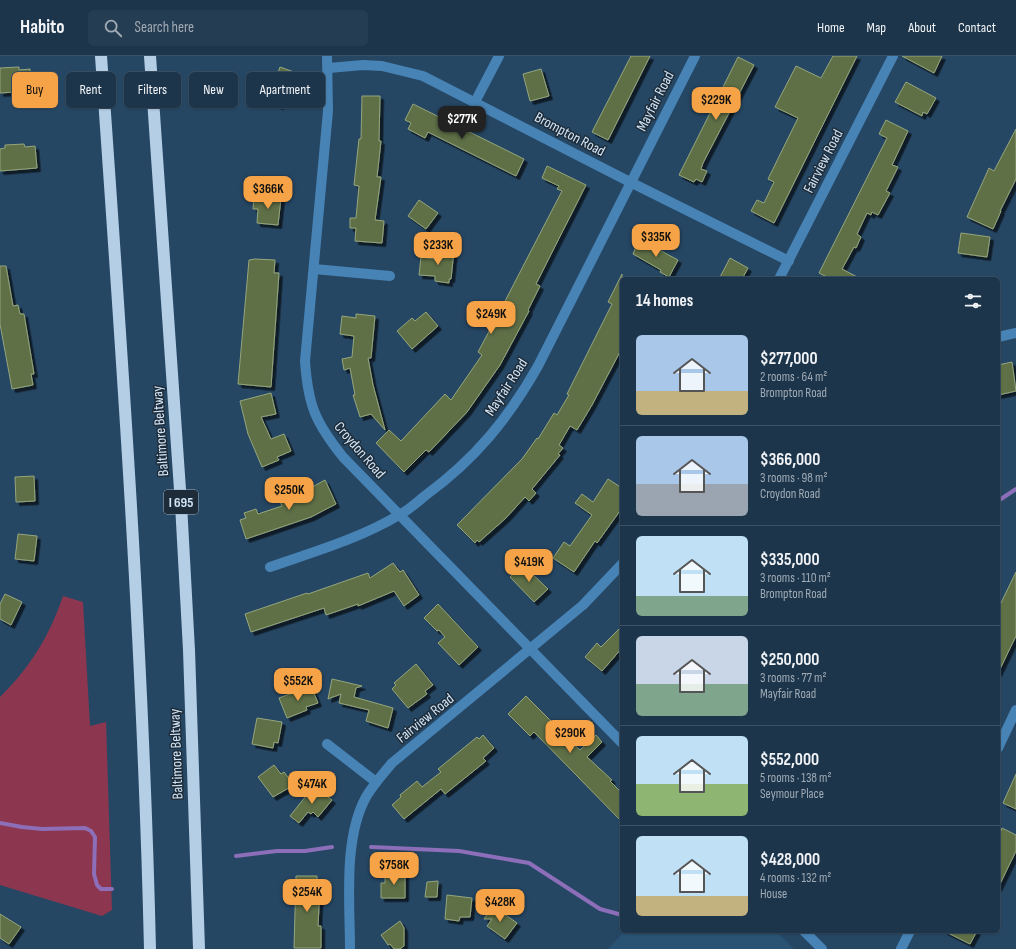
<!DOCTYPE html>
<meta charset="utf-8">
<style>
:root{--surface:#1c354b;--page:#253d52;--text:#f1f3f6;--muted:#a0abb5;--line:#3a5063;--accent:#f5a346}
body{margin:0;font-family:"Sofia Sans Condensed",sans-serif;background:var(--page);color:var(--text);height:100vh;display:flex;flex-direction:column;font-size:15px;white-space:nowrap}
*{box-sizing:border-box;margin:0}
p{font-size:13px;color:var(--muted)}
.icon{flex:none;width:22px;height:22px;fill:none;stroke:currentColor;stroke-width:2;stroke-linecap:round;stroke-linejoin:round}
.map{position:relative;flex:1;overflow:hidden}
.side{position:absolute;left:620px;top:221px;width:380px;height:656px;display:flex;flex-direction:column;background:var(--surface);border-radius:6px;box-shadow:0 1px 3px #0004,0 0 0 1px var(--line)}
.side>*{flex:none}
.guide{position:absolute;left:12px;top:16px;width:380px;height:36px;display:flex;gap:8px}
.price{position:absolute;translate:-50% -34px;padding:0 9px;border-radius:8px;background:var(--accent);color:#111;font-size:13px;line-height:26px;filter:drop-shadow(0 1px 2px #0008)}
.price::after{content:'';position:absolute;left:50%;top:24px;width:12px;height:9px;margin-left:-6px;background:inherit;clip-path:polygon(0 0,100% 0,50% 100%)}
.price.current{background:#222;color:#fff}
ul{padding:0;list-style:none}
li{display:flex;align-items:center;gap:12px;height:100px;padding:0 16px}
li+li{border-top:1px solid var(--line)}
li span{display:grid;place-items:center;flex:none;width:112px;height:80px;border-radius:6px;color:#555}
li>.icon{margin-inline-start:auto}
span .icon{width:48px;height:48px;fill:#fffc;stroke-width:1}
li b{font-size:17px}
h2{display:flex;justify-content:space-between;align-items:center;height:48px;padding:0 16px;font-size:17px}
.tag{padding:0 14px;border-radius:6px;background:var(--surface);box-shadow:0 1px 3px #0004,0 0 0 1px var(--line);font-size:14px;line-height:36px}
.tag.current{background:var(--accent);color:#111}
header{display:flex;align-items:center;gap:24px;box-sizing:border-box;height:56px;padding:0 20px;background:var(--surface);border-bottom:1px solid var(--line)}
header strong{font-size:19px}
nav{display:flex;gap:22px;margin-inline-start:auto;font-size:14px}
.search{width:280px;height:36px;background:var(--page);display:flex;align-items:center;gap:10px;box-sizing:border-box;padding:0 14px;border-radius:6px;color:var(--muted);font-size:15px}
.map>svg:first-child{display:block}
</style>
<header>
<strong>Habito</strong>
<div class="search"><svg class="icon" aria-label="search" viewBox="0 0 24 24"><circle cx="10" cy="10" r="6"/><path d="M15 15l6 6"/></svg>Search here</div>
<nav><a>Home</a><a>Map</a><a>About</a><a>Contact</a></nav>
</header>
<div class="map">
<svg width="1016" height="893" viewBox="0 0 1016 893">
<defs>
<filter id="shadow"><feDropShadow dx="3.5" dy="3.5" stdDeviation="0" flood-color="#0009"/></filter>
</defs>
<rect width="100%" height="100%" fill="#264764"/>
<polygon fill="#295273" points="625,875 776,875 794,893 608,893"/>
<path fill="#8c374f" d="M63 540 83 546 90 670 106 666 112 854 102 860 0 829V641C30 612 50 579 63 540Z"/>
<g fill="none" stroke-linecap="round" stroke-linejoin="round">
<g stroke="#8d6eb9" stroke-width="4">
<polyline points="998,445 1016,433"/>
<polyline points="0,767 22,771 42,773 85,772 91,775 95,781 94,818 97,829 101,833 112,833"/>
<polyline points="371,791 459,795 529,807 600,853 622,859"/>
<polyline points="236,800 277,795 305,795 332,791"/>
</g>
</g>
<g fill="#5f6f47" stroke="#95a67c" filter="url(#shadow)">
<polygon points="631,0 650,0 608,84 592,76"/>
<polygon points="833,0 857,0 774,167 751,155 757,144 764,147 774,126 768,123 798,62 775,51 796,10 821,22"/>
<polygon points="902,0 942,0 934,17"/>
<polygon points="738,1 754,9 703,107 701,113 707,115 702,126 696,123 694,126 679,119"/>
<polygon points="19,11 19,14 30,13 31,35 0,37 0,12"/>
<polygon points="280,11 294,16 280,50 268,46"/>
<polygon points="541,13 549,40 530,45 523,18"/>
<polygon points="906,26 936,42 927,58 923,56 922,60 895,46"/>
<polygon points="362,40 380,40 379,85 381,85 377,121 381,121 375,164 384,165 382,187 355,185 356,172 350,172 350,162 356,162 359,130 354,129 359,83 361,83"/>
<polygon points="413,48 524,103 516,120 428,76 425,82 408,73 411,67 405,64"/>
<polygon points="886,64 908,75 892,109 898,111 886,135 890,137 878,159 872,156 871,159 867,157 857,178 861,181 856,192 854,191 842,213 861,223 831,223 819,217 887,82 879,78"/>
<polygon points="1016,73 1016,123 1000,155 1001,155 993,173 967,161 989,112 994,115"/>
<polygon points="24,88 25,91 35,90 37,112 0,115 0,93 5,92 5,89"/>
<polygon points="547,110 586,129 536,228 540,230 528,254 529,255 500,309 467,356 429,396 426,394 404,416 376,387 389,374 401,385 445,338 451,344 482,299 478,296 494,266 489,262 496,248 503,249 562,135 557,133 559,130 542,122"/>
<polygon points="254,140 281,142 278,169 257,167 258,153 253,153"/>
<polygon points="419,144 438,157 426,173 408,160"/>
<polygon points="961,177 990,181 987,201 958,197"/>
<polygon points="639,183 678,204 669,221 660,216 661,214 633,198"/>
<polygon points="436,193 454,194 451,223 449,223 449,227 435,225 435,220 419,219 421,201 435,203"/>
<polygon points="730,202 748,212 742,223 719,223"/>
<polygon points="255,203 275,204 274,217 279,217 271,331 238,328 249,204"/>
<polygon points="0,210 6,210 13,250 18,249 20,258 24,258 34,318 31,318 33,329 12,333 0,268"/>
<polygon points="622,218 622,292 592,349 577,374 570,370 559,389 563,392 558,398 560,399 532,433 536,437 529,445 525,441 506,462 479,486 477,484 475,487 457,469 522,403 537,382 538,383 554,357 557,359 569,339 567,338 612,248 608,246"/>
<polygon points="426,256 438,270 412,293 397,275 412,262 415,265"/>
<polygon points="356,258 375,260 371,302 368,302 373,329 385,374 371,358 360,361 353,339 355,339 350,312 344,314 342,303 352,301 354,280 340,278 342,260 356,262"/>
<polygon points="1012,306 1016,335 998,339 998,309"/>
<polygon points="271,337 276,358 261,361 271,383 284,378 291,395 277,401 279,404 262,411 248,378 240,345"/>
<polygon points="34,420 35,445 16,446 15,421"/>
<polygon points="608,423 622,432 622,452 597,487 595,485 574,516 553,502 564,486 570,490 592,459 575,447 582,438 593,446"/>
<polygon points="325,424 336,448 311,461 246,483 240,464 246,462 244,457 256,453 258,458 282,450 279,444 305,435"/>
<polygon points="18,478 37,480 34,505 15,503"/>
<polygon points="393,507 400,516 403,514 419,539 404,550 394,535 358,550 358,548 326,559 324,552 251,576 245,558 307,537 308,538 368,517 370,522"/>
<polygon points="523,509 548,533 534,546 510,521"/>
<polygon points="1016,516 1016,580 998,617 998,553"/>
<polygon points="5,538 22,546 11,569 0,563 0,548"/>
<polygon points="438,548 478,591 459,609 438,587 445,581 439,574 437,575 424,562"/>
<polygon points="622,570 622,592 602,615 585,601 597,587 601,591"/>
<polygon points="416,608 433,629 425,635 427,638 408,652 392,633 396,629 394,627"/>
<polygon points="332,623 362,630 356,632 354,641 393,652 388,672 366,665 369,654 339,647 341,638 328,643"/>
<polygon points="311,630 318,647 306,651 307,654 287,662 279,642"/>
<polygon points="526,640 553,667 552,669 580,694 596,679 602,686 587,701 612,724 610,725 622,737 622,766 534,676 530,680 508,658"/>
<polygon points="257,662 282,666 278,687 274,686 273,692 252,688"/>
<polygon points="483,679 494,692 483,702 486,705 445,738 441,733 404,763 392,749 401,741 400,739 417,725 422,731 441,716 438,713 477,681 479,683"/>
<polygon points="274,709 281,718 284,716 294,729 273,741 258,721"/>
<polygon points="1016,718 1016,753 1003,747"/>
<polygon points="314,730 332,744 318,761 313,756 311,758 308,756 299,767 290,760"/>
<polygon points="1002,772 1016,779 1016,795 998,832 998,773 1001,775"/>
<polygon points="385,816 405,816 405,842 381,842 381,827 385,827"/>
<polygon points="296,820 317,820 317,831 320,831 318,870 321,870 321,892 294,892"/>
<polygon points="438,825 437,841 425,841 427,826"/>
<polygon points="447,839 472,842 470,861 460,861 459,865 445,863"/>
<polygon points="493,850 517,867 505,883 487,870 492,863 484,863"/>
<polygon points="0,858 21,871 9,888 0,882"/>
<polygon points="400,865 404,872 404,890 400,893 394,893 390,888 388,889 381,879"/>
<polygon points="944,875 977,875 970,888"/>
</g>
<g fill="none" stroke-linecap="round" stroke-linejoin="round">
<g stroke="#4783b5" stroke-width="10">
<path d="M327 0 328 55 305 305C308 349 315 366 343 401L622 687"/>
<polyline points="329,12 363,9 382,10 423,20 630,126 789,205"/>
<polyline points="475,46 499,0"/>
<polyline points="314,213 390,220"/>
<polyline points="779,223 893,0"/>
<polyline points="998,281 1016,277"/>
<path d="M270 511C313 496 359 483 399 459 409 454 417 446 426 439 475 403 508 363 538 310L695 0"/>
<polyline points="327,688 376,726"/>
<polyline points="998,692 1016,654"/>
<polyline points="804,875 822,893"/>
<path d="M350 893C350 847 343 783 366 741 373 729 383 718 392 707L583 549 622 508"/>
<polyline points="901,893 910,875"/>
</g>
<g stroke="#b4cee6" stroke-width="12">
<path d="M101 0C122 298 143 595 150 893"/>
<polyline points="150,0 181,448 189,594 199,893"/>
</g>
</g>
<g text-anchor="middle" stroke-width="3" stroke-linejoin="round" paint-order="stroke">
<rect fill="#1e2c39" stroke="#9caebd" stroke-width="1" x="164" y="434" width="34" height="24" rx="3"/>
<g font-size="14" font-weight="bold" fill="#d2e5f6">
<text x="181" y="451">I 695</text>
</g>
<g font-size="15" fill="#d2e5f6" stroke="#1e2c39">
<text transform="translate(655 45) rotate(-63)" y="5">Mayfair Road</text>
<text transform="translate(570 78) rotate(28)" y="5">Brompton Road</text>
<text transform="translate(823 105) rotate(-63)" y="5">Fairview Road</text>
<text transform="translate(506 331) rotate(-57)" y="5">Mayfair Road</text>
<text transform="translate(160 375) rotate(-94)" y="5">Baltimore Beltway</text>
<text transform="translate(360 394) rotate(49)" y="5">Croydon Road</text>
<text transform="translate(425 662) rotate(-39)" y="5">Fairview Road</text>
<text transform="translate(176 698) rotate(-92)" y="5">Baltimore Beltway</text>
</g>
</g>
</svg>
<b class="price" style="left:716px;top:65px">$229K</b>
<b class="price current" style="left:462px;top:84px">$277K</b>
<b class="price" style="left:268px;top:154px">$366K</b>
<b class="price" style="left:656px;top:202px">$335K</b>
<b class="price" style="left:438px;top:210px">$233K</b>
<b class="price" style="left:491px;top:279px">$249K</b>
<b class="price" style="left:289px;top:455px">$250K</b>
<b class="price" style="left:529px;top:527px">$419K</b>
<b class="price" style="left:298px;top:646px">$552K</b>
<b class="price" style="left:570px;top:698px">$290K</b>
<b class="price" style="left:312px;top:749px">$474K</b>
<b class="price" style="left:394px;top:830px">$758K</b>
<b class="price" style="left:307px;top:857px">$254K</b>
<b class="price" style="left:500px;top:867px">$428K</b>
<div class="guide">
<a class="tag current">Buy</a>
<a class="tag">Rent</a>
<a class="tag">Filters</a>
<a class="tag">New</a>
<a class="tag">Apartment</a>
</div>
<section class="side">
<h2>14 homes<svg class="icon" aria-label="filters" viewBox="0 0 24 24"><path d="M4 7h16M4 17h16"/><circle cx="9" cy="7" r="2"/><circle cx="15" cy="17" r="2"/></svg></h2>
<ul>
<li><span style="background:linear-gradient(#a9c7e8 70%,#c2b280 0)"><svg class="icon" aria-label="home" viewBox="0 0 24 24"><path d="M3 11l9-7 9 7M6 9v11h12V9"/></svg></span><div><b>$277,000</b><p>2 rooms · 64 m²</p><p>Brompton Road</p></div></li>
<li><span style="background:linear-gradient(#a9c7e8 60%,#9aa5b1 0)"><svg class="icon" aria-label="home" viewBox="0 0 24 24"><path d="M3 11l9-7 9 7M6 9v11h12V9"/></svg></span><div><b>$366,000</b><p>3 rooms · 98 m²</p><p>Croydon Road</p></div></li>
<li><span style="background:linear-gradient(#bfe0f5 75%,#7fa58c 0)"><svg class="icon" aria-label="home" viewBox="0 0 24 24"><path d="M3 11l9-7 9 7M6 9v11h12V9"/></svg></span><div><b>$335,000</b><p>3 rooms · 110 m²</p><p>Brompton Road</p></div></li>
<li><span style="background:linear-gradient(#c9d6e8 60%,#7fa58c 0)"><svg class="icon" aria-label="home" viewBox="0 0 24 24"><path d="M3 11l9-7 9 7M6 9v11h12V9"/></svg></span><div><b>$250,000</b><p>3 rooms · 77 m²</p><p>Mayfair Road</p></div></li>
<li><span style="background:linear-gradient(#bfe0f5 60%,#8fb573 0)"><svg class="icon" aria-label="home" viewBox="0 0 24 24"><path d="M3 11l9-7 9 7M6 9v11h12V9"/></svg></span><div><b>$552,000</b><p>5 rooms · 138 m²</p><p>Seymour Place</p></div></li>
<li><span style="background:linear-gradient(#bfe0f5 75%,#c2b280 0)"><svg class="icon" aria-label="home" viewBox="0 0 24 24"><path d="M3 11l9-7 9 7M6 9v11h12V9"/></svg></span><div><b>$428,000</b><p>4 rooms · 132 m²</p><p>House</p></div></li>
</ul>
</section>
</div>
